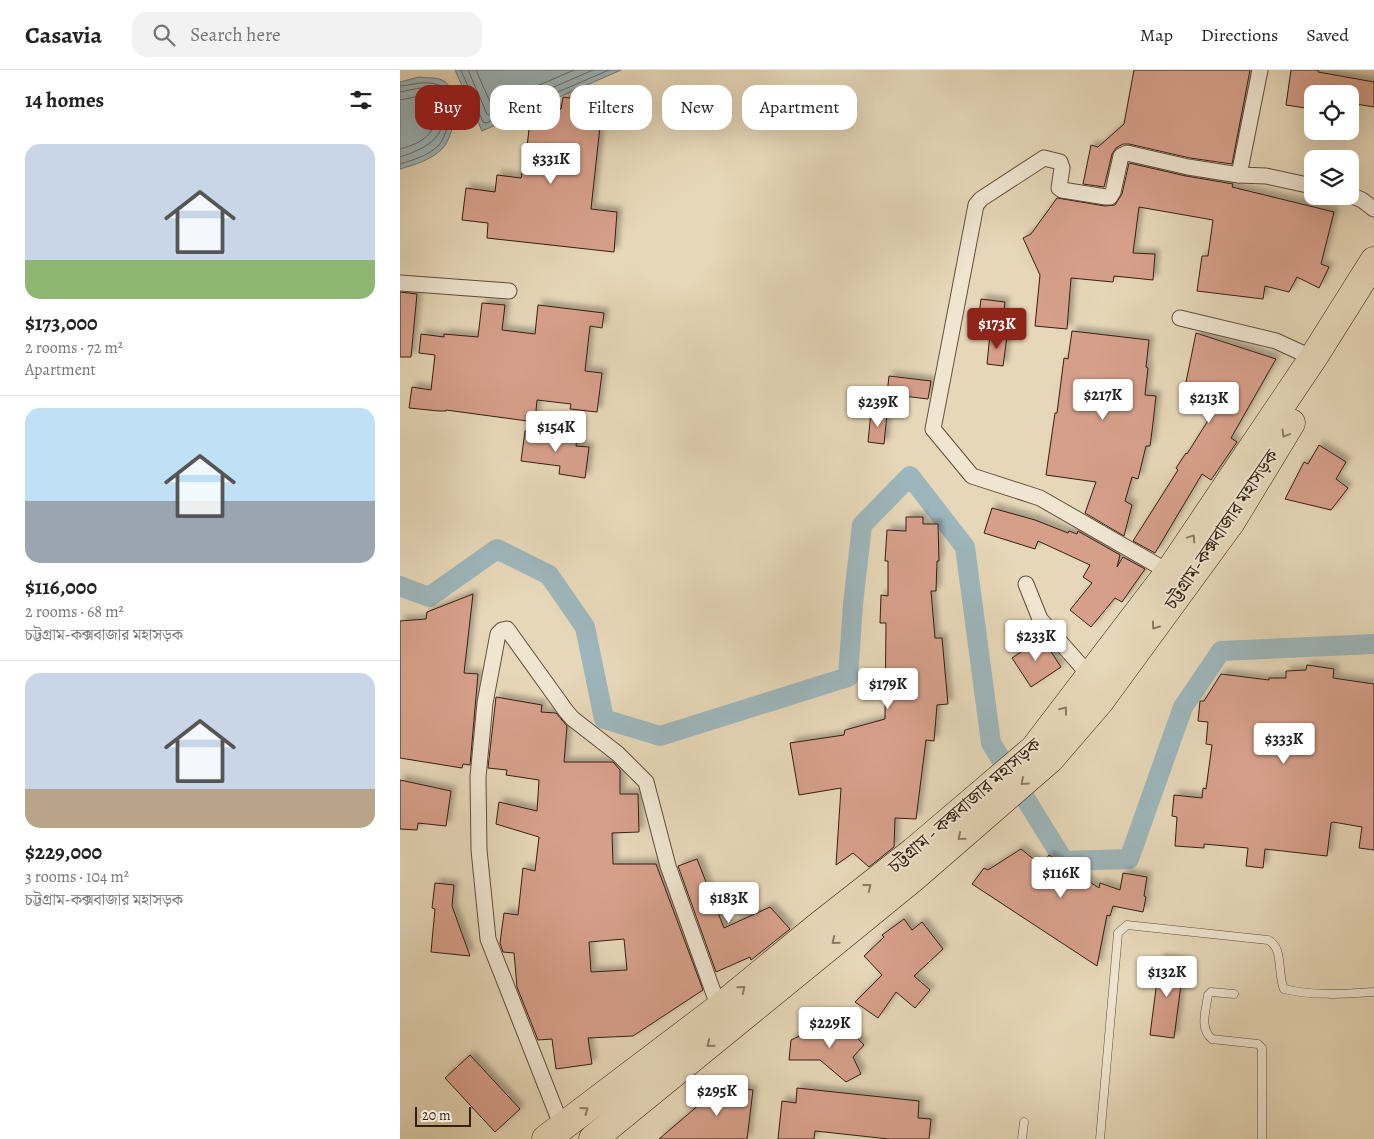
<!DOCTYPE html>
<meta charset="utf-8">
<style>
:root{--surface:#fff;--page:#f2f2f2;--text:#222;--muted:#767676;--line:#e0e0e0;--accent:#8f2418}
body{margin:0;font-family:Alegreya,"Noto Serif Bengali",serif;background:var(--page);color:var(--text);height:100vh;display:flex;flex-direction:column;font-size:19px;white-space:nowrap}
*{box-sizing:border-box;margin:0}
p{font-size:16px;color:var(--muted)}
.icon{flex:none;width:28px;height:28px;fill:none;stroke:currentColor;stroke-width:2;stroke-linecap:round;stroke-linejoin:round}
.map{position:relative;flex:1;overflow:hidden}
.details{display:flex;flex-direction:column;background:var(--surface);width:400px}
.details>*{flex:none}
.top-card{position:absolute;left:15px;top:15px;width:475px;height:45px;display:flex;gap:10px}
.controls{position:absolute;left:904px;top:15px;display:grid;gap:10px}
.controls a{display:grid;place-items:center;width:55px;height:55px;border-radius:10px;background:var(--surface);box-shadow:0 5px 20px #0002;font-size:25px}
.scale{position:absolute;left:15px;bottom:12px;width:56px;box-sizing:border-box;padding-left:5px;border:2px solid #351e11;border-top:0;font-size:14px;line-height:18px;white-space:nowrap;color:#351e11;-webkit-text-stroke:4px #efe5d1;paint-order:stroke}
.price{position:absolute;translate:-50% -42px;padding:0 11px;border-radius:5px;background:#fff;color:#222;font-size:16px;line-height:32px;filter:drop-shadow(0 1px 2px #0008)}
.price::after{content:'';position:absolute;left:50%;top:30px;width:15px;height:11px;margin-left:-8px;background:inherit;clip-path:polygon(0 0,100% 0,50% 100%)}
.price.selected{background:var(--accent);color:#fff}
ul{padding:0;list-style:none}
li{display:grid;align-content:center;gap:10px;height:265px;padding:0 25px}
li+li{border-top:1px solid var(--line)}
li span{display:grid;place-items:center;height:155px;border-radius:15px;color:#555}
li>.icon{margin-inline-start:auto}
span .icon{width:90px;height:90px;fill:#fffc;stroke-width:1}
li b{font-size:21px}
h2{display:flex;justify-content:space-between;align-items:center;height:60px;padding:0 25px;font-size:21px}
.chip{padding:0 18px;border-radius:15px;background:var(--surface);box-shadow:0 5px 20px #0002;font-size:18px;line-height:45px}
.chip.selected{background:var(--accent);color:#fff}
header{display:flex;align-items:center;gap:30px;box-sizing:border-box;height:70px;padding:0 25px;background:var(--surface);border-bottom:1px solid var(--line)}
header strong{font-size:24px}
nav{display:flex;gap:28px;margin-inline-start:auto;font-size:18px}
.search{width:350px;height:45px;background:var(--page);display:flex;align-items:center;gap:12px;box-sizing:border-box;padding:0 18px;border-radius:15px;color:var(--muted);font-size:19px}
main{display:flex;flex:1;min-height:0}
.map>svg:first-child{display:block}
</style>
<header>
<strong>Casavia</strong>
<div class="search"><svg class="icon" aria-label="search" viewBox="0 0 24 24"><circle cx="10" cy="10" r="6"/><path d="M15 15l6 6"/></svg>Search here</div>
<nav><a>Map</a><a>Directions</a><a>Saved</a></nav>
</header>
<main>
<section class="details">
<h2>14 homes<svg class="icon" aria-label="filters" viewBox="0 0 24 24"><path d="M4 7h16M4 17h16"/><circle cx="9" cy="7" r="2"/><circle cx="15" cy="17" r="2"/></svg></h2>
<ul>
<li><span style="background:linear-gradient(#c9d6e8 75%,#8fb573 0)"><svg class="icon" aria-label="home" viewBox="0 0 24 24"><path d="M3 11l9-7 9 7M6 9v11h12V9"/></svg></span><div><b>$173,000</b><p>2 rooms · 72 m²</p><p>Apartment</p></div></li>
<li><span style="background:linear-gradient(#bfe0f5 60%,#9aa5b1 0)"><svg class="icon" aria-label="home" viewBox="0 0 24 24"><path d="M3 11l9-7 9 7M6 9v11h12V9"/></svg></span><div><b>$116,000</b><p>2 rooms · 68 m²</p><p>চট্টগ্রাম-কক্সবাজার মহাসড়ক</p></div></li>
<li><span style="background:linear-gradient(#c9d6e8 75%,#b9a48a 0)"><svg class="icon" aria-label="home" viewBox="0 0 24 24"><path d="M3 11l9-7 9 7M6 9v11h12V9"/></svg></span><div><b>$229,000</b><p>3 rooms · 104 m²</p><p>চট্টগ্রাম-কক্সবাজার মহাসড়ক</p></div></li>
</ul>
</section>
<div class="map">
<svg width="974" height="1069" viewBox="0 0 974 1069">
<defs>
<filter id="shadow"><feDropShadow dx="4.5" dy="-4.5" stdDeviation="2.5" flood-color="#0004"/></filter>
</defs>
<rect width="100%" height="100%" fill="#e6d7b8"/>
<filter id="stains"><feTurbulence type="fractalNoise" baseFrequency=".004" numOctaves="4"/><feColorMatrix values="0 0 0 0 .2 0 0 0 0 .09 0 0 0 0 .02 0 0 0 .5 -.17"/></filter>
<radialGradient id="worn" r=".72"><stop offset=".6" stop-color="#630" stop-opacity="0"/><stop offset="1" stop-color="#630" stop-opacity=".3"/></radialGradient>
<g fill="#9db6bb" stroke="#737977">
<polygon points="55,0 221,0 82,61"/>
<path d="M19 7C26 8 35 7 42 10 63 19 55 66 42 79 31 90 14 95 0 99V12Z"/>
</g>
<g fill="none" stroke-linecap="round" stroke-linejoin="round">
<g stroke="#696a66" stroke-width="1">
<polyline points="61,0 83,52 86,53 209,0"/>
<polyline points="68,0 87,44 89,45 193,0"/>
<polyline points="76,0 91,34 93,35 174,0"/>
<path d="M0 16C13 15 25 10 39 15 58 22 49 63 39 75 30 85 13 90 0 94"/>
<path d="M0 22 20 18 37 21C42 26 43 32 43 39 47 69 24 79 0 87"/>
<path d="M0 30 20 26 32 27C36 33 37 40 36 47 34 67 18 74 0 79"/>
</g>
<polyline stroke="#9db6bb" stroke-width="20" points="0,516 29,527 97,479 149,505 185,557 204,649 260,666 448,607 453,534 462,455 510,406 565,477 591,673 664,791 729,789 783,637 821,581 974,574"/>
</g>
<g fill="#d69f8a" stroke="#351e11" fill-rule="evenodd" filter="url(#shadow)">
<polygon points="734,0 850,0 832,94 790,88 729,74 723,74 716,78 712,84 704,117 683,114 691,75 698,77 724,54"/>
<polygon points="891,0 918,0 918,2 974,12 974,37 950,33 950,24 912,24 912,39 886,35"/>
<polygon points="171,26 203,29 191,139 217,142 214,182 87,168 88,153 62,150 66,118 95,122 97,105 121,108 122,103 124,103 131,42 151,45 151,38 161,39 163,27 170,28"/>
<polygon points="729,93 786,106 833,114 832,117 934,142 921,194 929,197 919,218 897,207 889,222 865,216 863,229 797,221 802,186 808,186 813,150 739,137 733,183 755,184 753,210 714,206 713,212 671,208 667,259 635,256 640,205 623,168 631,164 657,128 705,136 715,135 722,124"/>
<polygon points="0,222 17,224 11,287 0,287"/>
<polygon points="581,229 605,232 602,255 578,252"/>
<polygon points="82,233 105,235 102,260 135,264 138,235 204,243 202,258 190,256 185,301 202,303 197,342 170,339 171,334 137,330 135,352 46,340 46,341 39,341 9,338 12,317 31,320 35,285 19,283 21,264 44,267 44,264 78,267"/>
<polygon points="672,261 749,270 746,297 748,298 745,325 756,326 753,353 750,376 746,376 738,409 732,407 725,431 732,435 724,466 685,443 696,412 646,405 655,343 657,343 664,288 668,289"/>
<polygon points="796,263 876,289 831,368 837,372 811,410 802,404 755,483 733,471 778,400 776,398 786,383 787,384 817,336 784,322"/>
<polygon points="590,264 607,266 603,296 587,294"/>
<polygon points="489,306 531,311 528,329 487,324"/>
<polygon points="471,342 487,344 484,374 468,372"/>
<polygon points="125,361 177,367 176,376 189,377 185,408 159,404 160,396 121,391"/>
<polygon points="919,375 946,392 936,409 948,418 931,440 885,429 904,392 908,394"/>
<polygon points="592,438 635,450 668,463 669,461 677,464 678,461 720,485 717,497 723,487 745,499 722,532 715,528 691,557 670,540 692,513 683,507 690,495 638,471 635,479 584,463"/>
<polygon points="506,447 523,447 523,454 538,454 539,491 537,491 536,521 531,521 535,568 542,568 548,634 537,635 534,671 526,670 516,749 495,748 494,777 469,797 453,783 436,795 441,718 399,725 390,673 444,665 445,660 485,649 486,553 480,553 481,525 488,526 488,491 485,491 487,460 506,461"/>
<polygon points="73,524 64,603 78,604 70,695 63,694 62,698 0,688 0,551 26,549 27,542"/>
<polygon points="642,568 661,597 631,617 612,588"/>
<polygon points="907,595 934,599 933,608 974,614 974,780 959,778 962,757 933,752 931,753 927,786 865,779 863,798 846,796 848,778 804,774 804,778 775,776 777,747 772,746 774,725 802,728 803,718 806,719 812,675 806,674 808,652 798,651 800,631 804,631 821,604 869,610 869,608 886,608 886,601 906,600"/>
<path d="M96 627 142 635 141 642 156 643 167 656 164 692H213L220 700V724H238L239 762 212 763 213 794H256L303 920 233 966 188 968 192 994 156 999 152 969 138 970 117 917 114 883 103 882 100 873 104 843 118 845 123 798 135 801 139 767 96 754 99 732 137 741 139 710 106 705 107 700 88 698ZM224 869 227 900 191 902 189 872Z"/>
<polygon points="0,710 51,721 46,756 18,753 17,760 0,759"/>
<polygon points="621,779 641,795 649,785 699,818 700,813 720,820 723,803 747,807 744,826 746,827 743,842 713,836 710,846 707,845 697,896 572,814 584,798 588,800"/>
<polygon points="297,789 324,858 370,837 390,859 351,890 350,887 316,902 278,796"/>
<polygon points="35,813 54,815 52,836 70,886 31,882 35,839 32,838"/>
<polygon points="504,849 512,860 522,852 543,879 514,906 530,920 515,938 496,922 478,948 455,932 482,905 464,886 484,867 482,865"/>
<polygon points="760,888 784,892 774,968 750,965"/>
<polygon points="438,948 464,975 453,987 461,1004 446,1012 420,990 389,990 391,970"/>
<polygon points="70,985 120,1039 95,1062 45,1008"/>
<polygon points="315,1015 353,1020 347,1069 259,1069 314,1022"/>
<polygon points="397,1018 519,1031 518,1048 531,1049 529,1069 489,1069 415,1061 414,1069 378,1069 382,1031 396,1033"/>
</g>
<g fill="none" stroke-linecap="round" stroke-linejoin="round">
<g stroke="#614c3b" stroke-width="9">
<g id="lane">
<path d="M834 924 811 922 808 925C806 940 799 958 812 969L858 974 862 978V1069"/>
<polyline points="622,1069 624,1052"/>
<path d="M700 1069 718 863 727 855 868 870C884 877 877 904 884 919 913 926 945 924 974 922"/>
</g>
</g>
<g stroke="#614c3b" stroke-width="17">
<g id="street">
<polyline points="839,105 860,0"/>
<polyline points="950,125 962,130 974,139"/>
<polyline points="0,213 109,221"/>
<polyline points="780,248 876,271 913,288"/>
<polyline points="769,502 640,428 572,406 533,359 576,135 581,129 644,88 660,92 662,98 659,118 662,120 706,127 710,127 713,122 721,86 727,83 788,97 839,105 866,106 912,116"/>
<polyline points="626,514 640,549 690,606"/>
<polyline points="162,1057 88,869 79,780 78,707 85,633 98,564 102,560 107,559 166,641 173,649 218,684 246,712 268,796 319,938"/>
</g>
</g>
<g stroke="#351e11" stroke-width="29">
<g id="highway">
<polyline points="146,1069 319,938 415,859 513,782 634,679 769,502 913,288 974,191"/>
<polyline points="193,1069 513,808 650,689 700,631 831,452 891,353"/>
</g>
</g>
<use href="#lane" stroke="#efe5d1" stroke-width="8"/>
<use href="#street" stroke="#efe5d1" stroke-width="15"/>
<use href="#highway" stroke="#e6d7b8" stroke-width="28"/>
</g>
<defs><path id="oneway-chevron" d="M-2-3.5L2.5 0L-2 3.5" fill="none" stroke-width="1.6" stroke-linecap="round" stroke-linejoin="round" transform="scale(1.25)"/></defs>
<g stroke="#8e7a64">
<use href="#oneway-chevron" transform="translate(885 364) rotate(121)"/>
<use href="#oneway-chevron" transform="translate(792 468) rotate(-56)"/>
<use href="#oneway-chevron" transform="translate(755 556) rotate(126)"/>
<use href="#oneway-chevron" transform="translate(664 640) rotate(-52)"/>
<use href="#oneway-chevron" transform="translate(624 712) rotate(138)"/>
<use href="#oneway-chevron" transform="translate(561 767) rotate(140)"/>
<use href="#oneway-chevron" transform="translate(468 817) rotate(-38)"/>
<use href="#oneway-chevron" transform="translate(435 871) rotate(141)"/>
<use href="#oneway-chevron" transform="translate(342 919) rotate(-39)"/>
<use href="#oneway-chevron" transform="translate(310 974) rotate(141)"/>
<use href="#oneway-chevron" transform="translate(185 1040) rotate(-36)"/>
</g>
<g text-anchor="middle" stroke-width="4" stroke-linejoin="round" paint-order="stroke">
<g font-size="19" fill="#351e11" stroke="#efe5d1">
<text transform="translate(821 459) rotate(-56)" y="7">চট্টগ্রাম-কক্সবাজার মহাসড়ক</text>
<text transform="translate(564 735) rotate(-41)" y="7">চট্টগ্রাম - কক্সবাজার মহাসড়ক</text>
</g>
</g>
<rect width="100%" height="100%" filter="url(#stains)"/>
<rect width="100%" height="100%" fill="url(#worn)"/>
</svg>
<div class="controls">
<a><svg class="icon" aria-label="locate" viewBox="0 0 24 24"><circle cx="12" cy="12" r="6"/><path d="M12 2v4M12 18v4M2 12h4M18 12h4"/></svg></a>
<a><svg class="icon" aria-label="layers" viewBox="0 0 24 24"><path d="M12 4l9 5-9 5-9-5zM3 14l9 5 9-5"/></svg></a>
</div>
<div class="scale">20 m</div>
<b class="price" style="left:151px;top:115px">$331K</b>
<b class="price selected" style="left:597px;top:280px">$173K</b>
<b class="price" style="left:703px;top:351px">$217K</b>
<b class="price" style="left:809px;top:354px">$213K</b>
<b class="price" style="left:478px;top:358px">$239K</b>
<b class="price" style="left:156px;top:383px">$154K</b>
<b class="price" style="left:636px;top:592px">$233K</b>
<b class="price" style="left:488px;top:640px">$179K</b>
<b class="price" style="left:884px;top:695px">$333K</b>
<b class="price" style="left:661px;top:829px">$116K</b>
<b class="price" style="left:329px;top:854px">$183K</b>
<b class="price" style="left:767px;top:928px">$132K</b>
<b class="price" style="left:430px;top:979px">$229K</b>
<b class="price" style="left:317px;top:1047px">$295K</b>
<div class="top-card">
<a class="chip selected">Buy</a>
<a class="chip">Rent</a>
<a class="chip">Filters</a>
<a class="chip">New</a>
<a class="chip">Apartment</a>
</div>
</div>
</main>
